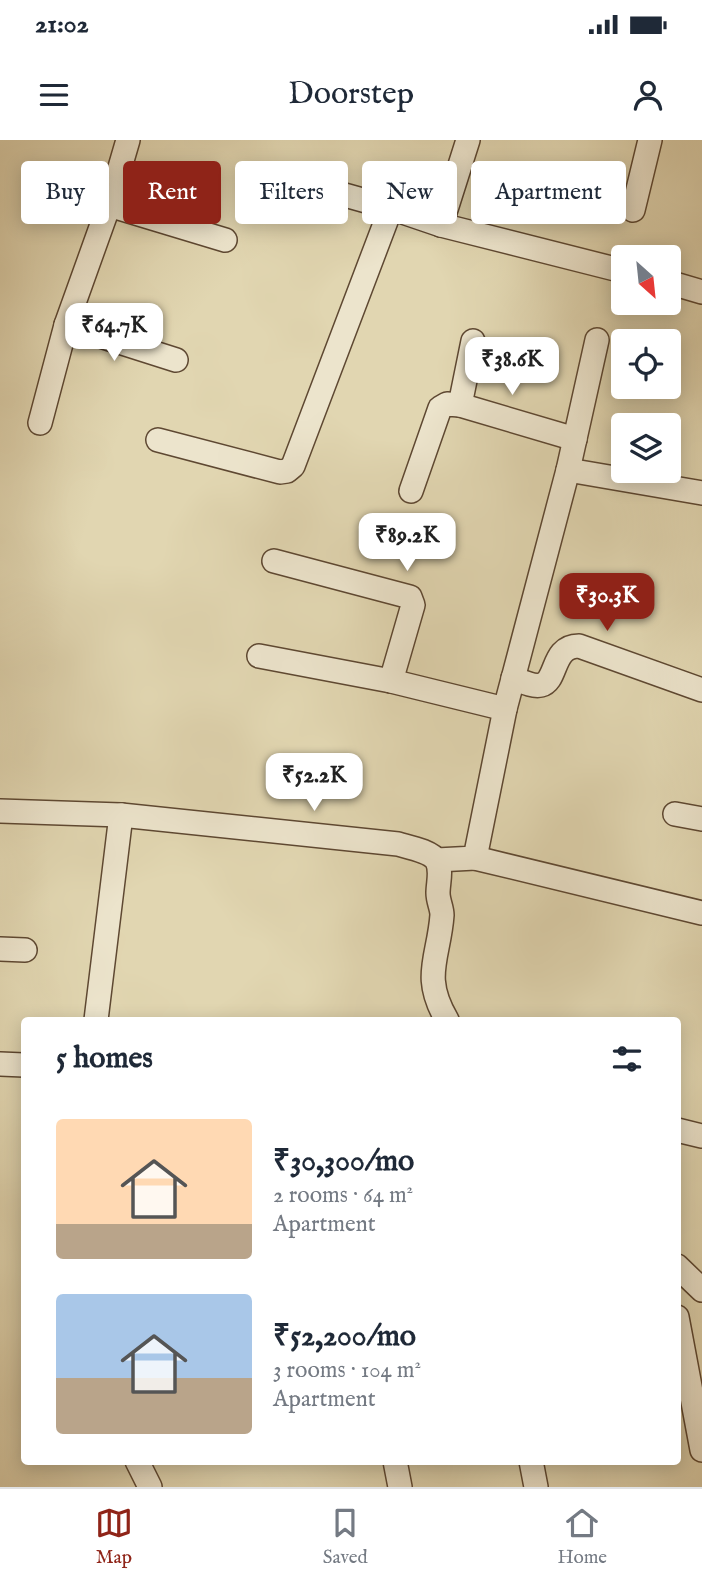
<!DOCTYPE html>
<meta charset="utf-8">
<style>
:root{--surface:#fff;--page:#f6f6f7;--text:#1f2937;--muted:#747a83;--line:#e0e1e3;--accent:#8f2418}
body{margin:0;font-family:"IM FELL English",serif;background:var(--page);color:var(--text);height:100vh;display:flex;flex-direction:column;font-size:26px;white-space:nowrap}
*{box-sizing:border-box;margin:0}
p{font-size:23px;color:var(--muted)}
.icon{flex:none;width:38px;height:38px;fill:none;stroke:currentColor;stroke-width:2;stroke-linecap:round;stroke-linejoin:round}
.map{position:relative;flex:1;overflow:hidden}
.panel{position:absolute;left:21px;top:877px;width:660px;height:448px;display:flex;flex-direction:column;background:var(--surface);border-radius:7px;box-shadow:0 4px 18px #0003}
.panel>*{flex:none}
.banner{position:absolute;left:21px;top:21px;width:662px;height:63px;display:flex;gap:14px}
.needle{width:46px;rotate:153deg}
.controls{position:absolute;left:611px;top:105px;display:grid;gap:14px}
.controls a{display:grid;place-items:center;width:70px;height:70px;border-radius:7px;background:var(--surface);box-shadow:0 4px 18px #0003;font-size:35px}
.price{position:absolute;translate:-50% -60px;padding:0 16px;border-radius:14px;background:#fff;color:#222;font-size:23px;line-height:46px;filter:drop-shadow(0 2px 4px #0008)}
.price::after{content:'';position:absolute;left:50%;top:42px;width:21px;height:16px;margin-left:-10px;background:inherit;clip-path:polygon(0 0,100% 0,50% 100%)}
.price.selected{background:var(--accent);color:#fff}
ul{padding:0;list-style:none}
li{display:flex;align-items:center;gap:21px;height:175px;padding:0 35px}
li span{display:grid;place-items:center;flex:none;width:196px;height:140px;border-radius:7px;color:#555}
li>.icon{margin-inline-start:auto}
span .icon{width:84px;height:84px;fill:#fffc;stroke-width:1}
li b{font-size:30px}
h2{display:flex;justify-content:space-between;align-items:center;height:84px;padding:0 35px;font-size:30px}
.tag{padding:0 24px;border-radius:7px;background:var(--surface);box-shadow:0 4px 18px #0003;font-size:24px;line-height:63px}
.tag.selected{background:var(--accent);color:#fff}
.status{display:flex;justify-content:space-between;align-items:center;height:49px;padding:0 35px;background:var(--surface);direction:ltr}
.status svg{height:19px;fill:currentColor}
header{display:flex;justify-content:space-between;align-items:center;height:91px;padding:0 35px;background:var(--surface);font-size:32px;font-weight:600}
.tab-bar{display:flex;justify-content:space-around;align-items:center;height:98px;border-top:2px solid var(--line);background:var(--surface);font-size:19px;color:var(--muted)}
.tab-bar a{display:grid;justify-items:center;gap:4px}
.tab-bar .selected{color:var(--accent)}
.map>svg:first-child{display:block}
</style>
<div class="status"><b>21:02</b><svg viewBox="0 0 49 12"><path d="M0 12V9h3v3zM5 12V6h3v6zM10 12V3h3v9zM15 12V0h3v12zM26 1h20v11H26zM47 4h2v5h-2z"/></svg></div>
<header><svg class="icon" aria-label="menu" viewBox="0 0 24 24"><path d="M4 6h16M4 12h16M4 18h16"/></svg>Doorstep<svg class="icon" aria-label="person" viewBox="0 0 24 24"><circle cx="12" cy="8" r="4"/><path d="M4 21q1-7 8-7t8 7"/></svg></header>
<div class="map">
<svg width="702" height="1347" viewBox="0 0 702 1347">
<rect width="100%" height="100%" fill="#e1d6b1"/>
<filter id="stains"><feTurbulence type="fractalNoise" baseFrequency=".00286" numOctaves="4"/><feColorMatrix values="0 0 0 0 .2 0 0 0 0 .09 0 0 0 0 .02 0 0 0 .5 -.17"/></filter>
<radialGradient id="worn" r=".72"><stop offset=".6" stop-color="#630" stop-opacity="0"/><stop offset="1" stop-color="#630" stop-opacity=".3"/></radialGradient>
<g fill="none" stroke-linecap="round" stroke-linejoin="round">
<g stroke="#5e4832" stroke-width="26">
<g id="minor">
<polyline points="309,45 391,68 441,85 623,131"/>
<polyline points="109,65 225,100"/>
<polyline points="633,70 650,0"/>
<polyline points="441,85 468,0"/>
<polyline points="668,142 702,152"/>
<polyline points="66,185 176,220"/>
<polyline points="473,201 460,265 575,299"/>
<polyline points="40,283 66,185 109,65 128,0"/>
<polyline points="158,300 280,332 287,331 293,326 391,68"/>
<polyline points="568,330 702,353"/>
<polyline points="411,351 440,268 447,264 460,265"/>
<polyline points="274,421 410,457 413,465 391,541"/>
<polyline points="259,516 391,541 505,569"/>
<path d="M513 538C521 541 533 547 541 545 558 541 551 506 579 506L702 550"/>
<path d="M0 671 121 675 398 704C408 707 431 711 437 721 442 731 438 743 438 753 438 761 442 768 442 775 439 818 421 836 447 880"/>
<polyline points="675,674 702,679"/>
<polyline points="475,718 702,773"/>
<polyline points="437,720 475,718 505,569 568,330 597,200"/>
<polyline points="0,809 25,810"/>
<polyline points="96,880 121,675"/>
<polyline points="0,924 24,925"/>
<polyline points="677,990 702,996"/>
<polyline points="677,1126 702,1150"/>
<polyline points="677,1177 702,1310"/>
<polyline points="137,1321 150,1347"/>
<polyline points="395,1321 400,1347"/>
<polyline points="531,1321 536,1347"/>
</g>
</g>
<use href="#minor" stroke="#ece4cc" stroke-width="23"/>
</g>
<rect width="100%" height="100%" filter="url(#stains)"/>
<rect width="100%" height="100%" fill="url(#worn)"/>
</svg>
<div class="controls">
<a><svg class="needle" viewBox="-14 -14 28 28"><path d="M0-13l5 13h-10z" fill="#e53935"/><path d="M0 13l5-13h-10z" fill="#747a83"/></svg></a>
<a><svg class="icon" aria-label="locate" viewBox="0 0 24 24"><circle cx="12" cy="12" r="6"/><path d="M12 2v4M12 18v4M2 12h4M18 12h4"/></svg></a>
<a><svg class="icon" aria-label="layers" viewBox="0 0 24 24"><path d="M12 4l9 5-9 5-9-5zM3 14l9 5 9-5"/></svg></a>
</div>
<b class="price" style="left:114px;top:223px">₹64.7K</b>
<b class="price" style="left:512px;top:257px">₹38.6K</b>
<b class="price" style="left:407px;top:433px">₹89.2K</b>
<b class="price selected" style="left:607px;top:493px">₹30.3K</b>
<b class="price" style="left:314px;top:673px">₹52.2K</b>
<div class="banner">
<a class="tag">Buy</a>
<a class="tag selected">Rent</a>
<a class="tag">Filters</a>
<a class="tag">New</a>
<a class="tag">Apartment</a>
</div>
<section class="panel">
<h2>5 homes<svg class="icon" aria-label="filters" viewBox="0 0 24 24"><path d="M4 7h16M4 17h16"/><circle cx="9" cy="7" r="2"/><circle cx="15" cy="17" r="2"/></svg></h2>
<ul>
<li><span style="background:linear-gradient(#ffd9b3 75%,#b9a48a 0)"><svg class="icon" aria-label="home" viewBox="0 0 24 24"><path d="M3 11l9-7 9 7M6 9v11h12V9"/></svg></span><div><b>₹30,300/mo</b><p>2 rooms · 64 m²</p><p>Apartment</p></div></li>
<li><span style="background:linear-gradient(#a9c7e8 60%,#b9a48a 0)"><svg class="icon" aria-label="home" viewBox="0 0 24 24"><path d="M3 11l9-7 9 7M6 9v11h12V9"/></svg></span><div><b>₹52,200/mo</b><p>3 rooms · 104 m²</p><p>Apartment</p></div></li>
</ul>
</section>
</div>
<nav class="tab-bar">
<a class="selected"><svg class="icon" aria-label="map" viewBox="0 0 24 24"><path d="M3 6l6-2 6 2 6-2v14l-6 2-6-2-6 2zM9 4v14M15 6v14"/></svg>Map</a>
<a><svg class="icon" aria-label="saved" viewBox="0 0 24 24"><path d="M7 4h10v16l-5-4-5 4z"/></svg>Saved</a>
<a><svg class="icon" aria-label="home" viewBox="0 0 24 24"><path d="M3 11l9-7 9 7M6 9v11h12V9"/></svg>Home</a>
</nav>
